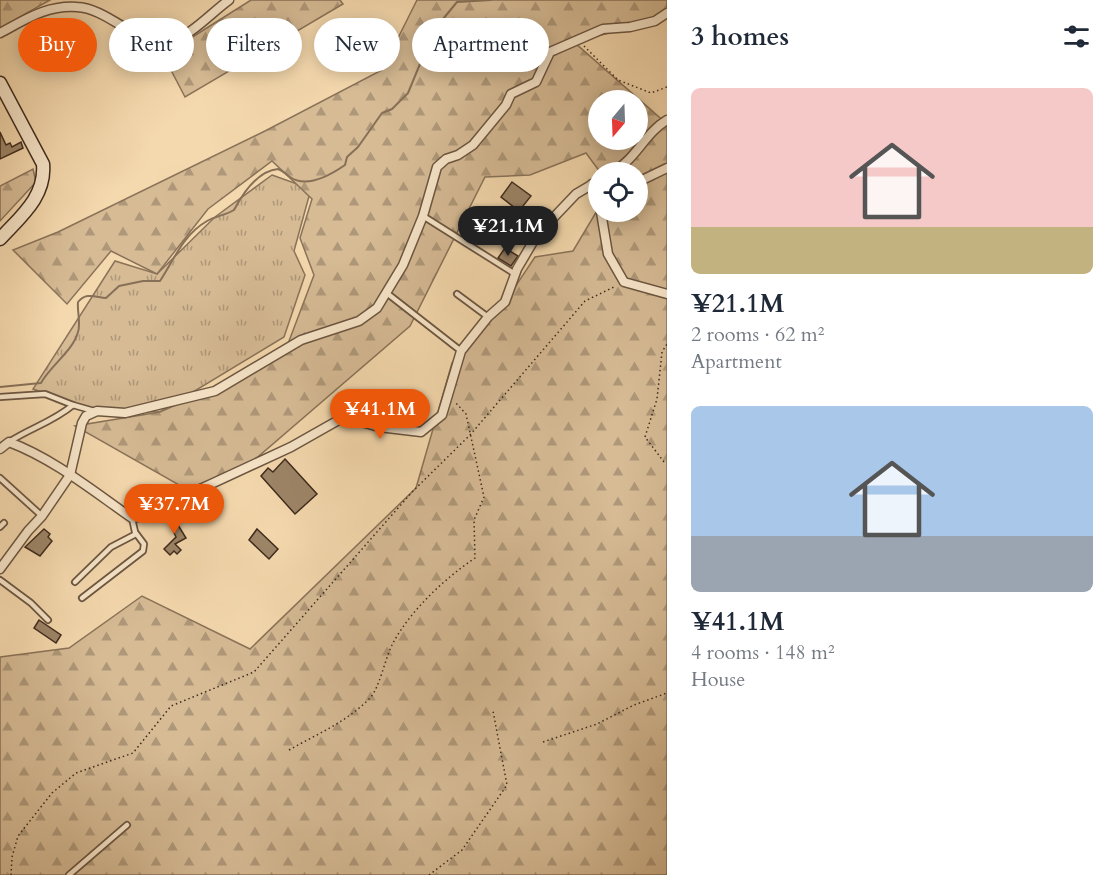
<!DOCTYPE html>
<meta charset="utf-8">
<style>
:root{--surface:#fff;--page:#f6f6f7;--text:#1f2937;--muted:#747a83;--accent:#ea580c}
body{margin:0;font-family:Cardo,serif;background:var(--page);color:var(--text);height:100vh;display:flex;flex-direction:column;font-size:22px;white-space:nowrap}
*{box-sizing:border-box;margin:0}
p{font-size:20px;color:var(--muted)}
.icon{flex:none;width:33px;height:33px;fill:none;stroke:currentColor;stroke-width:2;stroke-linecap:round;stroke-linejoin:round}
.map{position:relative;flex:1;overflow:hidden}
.side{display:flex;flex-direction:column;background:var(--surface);width:450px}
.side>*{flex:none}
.hud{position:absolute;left:18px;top:18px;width:558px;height:54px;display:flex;gap:12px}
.needle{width:39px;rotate:199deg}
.controls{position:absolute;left:588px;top:90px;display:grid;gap:12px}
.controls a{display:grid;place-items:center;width:60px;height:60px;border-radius:50%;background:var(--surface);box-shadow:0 3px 15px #0003;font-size:30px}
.price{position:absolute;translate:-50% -51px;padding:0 14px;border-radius:21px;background:var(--accent);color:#fff;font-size:20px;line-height:39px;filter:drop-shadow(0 2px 3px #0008)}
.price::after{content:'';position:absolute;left:50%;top:36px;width:18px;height:14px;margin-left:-9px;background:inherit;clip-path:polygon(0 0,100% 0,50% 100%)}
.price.selected{background:#222;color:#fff}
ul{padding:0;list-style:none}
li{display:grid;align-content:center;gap:12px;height:318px;padding:0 24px}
li span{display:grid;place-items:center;height:186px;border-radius:9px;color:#555}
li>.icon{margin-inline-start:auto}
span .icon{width:108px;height:108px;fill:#fffc;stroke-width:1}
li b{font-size:26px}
h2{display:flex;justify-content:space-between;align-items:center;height:72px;padding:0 24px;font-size:26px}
.tag{padding:0 21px;border-radius:27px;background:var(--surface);box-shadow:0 3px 15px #0003;font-size:21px;line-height:54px}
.tag.selected{background:var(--accent);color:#fff}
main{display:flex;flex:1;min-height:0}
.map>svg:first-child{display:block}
</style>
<main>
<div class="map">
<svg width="667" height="875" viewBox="0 0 667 875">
<defs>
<pattern id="grass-tufts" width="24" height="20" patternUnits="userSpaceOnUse" patternTransform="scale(1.5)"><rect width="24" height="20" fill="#d6bb95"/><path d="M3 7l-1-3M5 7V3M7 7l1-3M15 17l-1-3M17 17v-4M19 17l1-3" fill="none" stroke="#af9879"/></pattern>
<pattern id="forest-firs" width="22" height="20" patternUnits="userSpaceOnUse" patternTransform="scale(1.5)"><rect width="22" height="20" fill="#d6bb95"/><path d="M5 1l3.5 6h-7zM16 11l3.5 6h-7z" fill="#af9879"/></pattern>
</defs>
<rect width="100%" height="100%" fill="#f5d9ae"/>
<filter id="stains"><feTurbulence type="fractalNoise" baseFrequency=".00333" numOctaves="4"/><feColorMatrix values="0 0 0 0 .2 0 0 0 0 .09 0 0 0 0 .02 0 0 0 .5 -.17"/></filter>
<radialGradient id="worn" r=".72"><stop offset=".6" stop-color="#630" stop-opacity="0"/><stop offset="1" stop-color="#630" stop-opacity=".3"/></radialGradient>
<polygon fill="url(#grass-tufts)" stroke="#8a7359" stroke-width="1.5" points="272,175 311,189 294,251 305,275 284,337 160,412 92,410 33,389 115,261 157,274 215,217"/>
<g fill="url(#forest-firs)" stroke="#8a7359" stroke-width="1.5" fill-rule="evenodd">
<polygon points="0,0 50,0 0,28"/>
<polygon points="251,0 340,0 343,4 185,97 160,49 183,43"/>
<path d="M417 0H667V13L655 21 574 42 667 124V875H0V657L69 648 142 596 250 649 416 488 452 363 488 317 505 302 535 257 573 251 598 209V212H638V172H600L586 153 530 175 485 177 410 326 245 468 186 489 75 426 160 412 241 376 286 349 314 275 300 238 312 199 272 161 208 209 157 274 111 251 67 304 13 250 58 232 265 131 382 70ZM598 100H638V140H598Z"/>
<polygon points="33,169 36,182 0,221 0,186"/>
</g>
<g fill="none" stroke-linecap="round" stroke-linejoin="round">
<path stroke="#877057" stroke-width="2" d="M0 387 41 383C50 366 73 351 78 332 81 324 77 311 78 302 86 292 95 297 106 298L119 286 143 281H160C175 258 183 235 207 221 216 216 226 215 234 210 243 193 257 171 278 169 284 171 285 174 290 177 307 189 332 174 345 165L347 157 358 147 382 113 392 109 408 93 434 30 457 2 491 0"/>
</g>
<g fill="#9d8568" stroke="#3e2b1d" stroke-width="1.5">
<polygon points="0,132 6,145 10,143 12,147 21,142 23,148 0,159"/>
<polygon points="512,182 531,196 519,211 501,197"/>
<polygon points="505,248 518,256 511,266 498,258"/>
<polygon points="285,459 317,494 295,514 261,476 268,468 273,472"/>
<polygon points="170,512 186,538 175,544 181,550 177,554 174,551 170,555 164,549 176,537 165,514"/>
<polygon points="44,529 50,534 48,537 52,541 40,556 25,547"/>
<polygon points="257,529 278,549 269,559 249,540"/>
<polygon points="39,620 61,635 56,643 34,628"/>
</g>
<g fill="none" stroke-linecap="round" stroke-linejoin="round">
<g stroke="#6c5641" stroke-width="8">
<g id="lane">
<polyline points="423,216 515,274"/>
<polyline points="388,294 461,351"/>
<polyline points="457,294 488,317"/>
<polyline points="0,397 45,394 73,405"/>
<path d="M9 442C30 428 53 422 73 405L94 411"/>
<polyline points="0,478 42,516"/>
<polyline points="0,527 4,523"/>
<polyline points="0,580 31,603 48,620"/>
<polyline points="75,582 111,547 136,534"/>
<polyline points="82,598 143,551 144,544 135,532 132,518"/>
<polyline points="69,875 127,825"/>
</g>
</g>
<g stroke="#6c5641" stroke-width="11">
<g id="street">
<path d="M0 33C25 20 46 5 77 7 108 8 142 49 169 42 191 36 211 13 229 0"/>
<path d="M613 172C636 159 645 133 667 120"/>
<polyline points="638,182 667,168"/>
<polyline points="592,184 598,200"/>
<polyline points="601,212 608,254 624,282 667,294"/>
<path d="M0 449 9 442C54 459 93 491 132 518L142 516 291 447 344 417 379 427 421 432 442 415 461 351 488 317 505 302 517 269 537 235 576 194 598 181"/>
<polyline points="0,569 28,531 42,516 70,475 82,423 86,416 97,411 125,413 215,391 301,340 359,321 377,308 403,265 423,216 437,167 446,159 458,155 473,145 506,105 511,94 536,82 550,52 603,29 630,27 655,21 667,13"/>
</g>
</g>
<g stroke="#3e2b1d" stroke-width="15">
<path id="secondary" d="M0 83 43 164C46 197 20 217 0 239"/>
</g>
<g stroke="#3e2b1d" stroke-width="1.5" stroke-dasharray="1.5 3" stroke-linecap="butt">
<polyline points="584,46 618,80 651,93 667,87"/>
<polyline points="664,462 645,437 657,399 662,352 667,344"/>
<polyline points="543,742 597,724 634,705 667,693"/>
<path d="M289 750C317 734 347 722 370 698 380 687 385 658 393 643 411 610 444 579 475 558L474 520 484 497 466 414 455 402"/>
<polyline points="11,875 12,857 18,836 52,793 76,773 133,753 171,706 254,672 413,491 470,435 585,301 616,286"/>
<polyline points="429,875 462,850 507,785 493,711"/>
</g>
<use href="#lane" stroke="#f8e6ca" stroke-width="4.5"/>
<use href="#street" stroke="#f8e6ca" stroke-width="8"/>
<use href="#secondary" stroke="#f8e6ca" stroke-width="12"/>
</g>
<rect width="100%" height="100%" filter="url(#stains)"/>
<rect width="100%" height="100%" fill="url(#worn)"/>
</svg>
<div class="controls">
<a><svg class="needle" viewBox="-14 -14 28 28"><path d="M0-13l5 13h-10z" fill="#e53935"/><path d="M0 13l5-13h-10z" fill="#747a83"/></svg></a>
<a><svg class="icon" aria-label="locate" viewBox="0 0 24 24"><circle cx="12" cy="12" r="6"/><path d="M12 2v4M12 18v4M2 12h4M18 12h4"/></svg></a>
</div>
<b class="price selected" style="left:508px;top:257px">¥21.1M</b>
<b class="price" style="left:380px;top:440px">¥41.1M</b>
<b class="price" style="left:174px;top:535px">¥37.7M</b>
<div class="hud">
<a class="tag selected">Buy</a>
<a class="tag">Rent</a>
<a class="tag">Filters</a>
<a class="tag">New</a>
<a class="tag">Apartment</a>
</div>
</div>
<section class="side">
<h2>3 homes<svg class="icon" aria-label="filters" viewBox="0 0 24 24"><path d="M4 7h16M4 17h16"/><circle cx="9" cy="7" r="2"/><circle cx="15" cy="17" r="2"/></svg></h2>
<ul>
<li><span style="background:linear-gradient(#f6c9c9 75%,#c2b280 0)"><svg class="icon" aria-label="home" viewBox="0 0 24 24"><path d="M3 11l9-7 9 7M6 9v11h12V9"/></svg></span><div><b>¥21.1M</b><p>2 rooms · 62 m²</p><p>Apartment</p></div></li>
<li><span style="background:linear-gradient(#a9c7e8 70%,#9aa5b1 0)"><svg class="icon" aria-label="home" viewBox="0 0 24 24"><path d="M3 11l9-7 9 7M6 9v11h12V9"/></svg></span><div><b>¥41.1M</b><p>4 rooms · 148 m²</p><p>House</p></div></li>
</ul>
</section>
</main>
